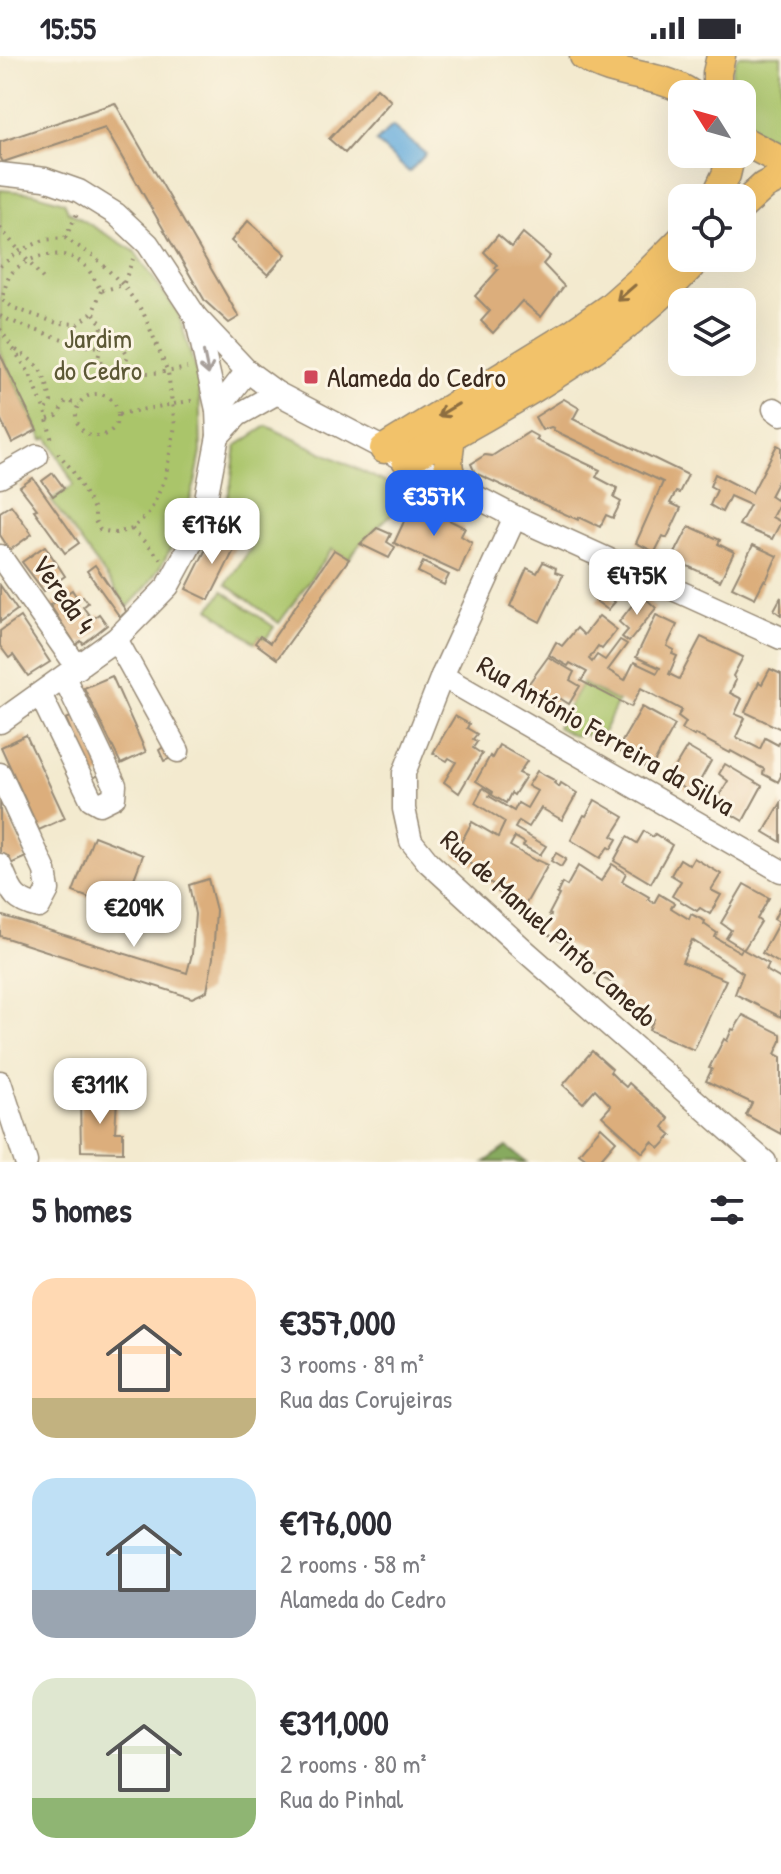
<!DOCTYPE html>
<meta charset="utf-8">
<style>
:root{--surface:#fff;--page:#f7f7f7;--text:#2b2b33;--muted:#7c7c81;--accent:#2563eb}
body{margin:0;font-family:"Patrick Hand",sans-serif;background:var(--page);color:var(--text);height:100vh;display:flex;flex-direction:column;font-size:30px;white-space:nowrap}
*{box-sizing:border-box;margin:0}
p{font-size:26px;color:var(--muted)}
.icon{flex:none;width:44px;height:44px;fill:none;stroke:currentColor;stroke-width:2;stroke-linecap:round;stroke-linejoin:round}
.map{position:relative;height:1106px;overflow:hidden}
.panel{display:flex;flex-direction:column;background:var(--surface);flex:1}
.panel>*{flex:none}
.needle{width:52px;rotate:307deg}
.buttons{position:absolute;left:668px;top:24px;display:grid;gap:16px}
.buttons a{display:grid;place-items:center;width:88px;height:88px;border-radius:16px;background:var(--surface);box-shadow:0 8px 32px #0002;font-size:40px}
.price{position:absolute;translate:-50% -68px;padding:0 18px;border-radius:16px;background:#fff;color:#222;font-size:26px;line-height:52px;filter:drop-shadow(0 2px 4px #0008)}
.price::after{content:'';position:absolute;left:50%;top:48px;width:24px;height:18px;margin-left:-12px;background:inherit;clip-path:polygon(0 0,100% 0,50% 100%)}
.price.selected{background:var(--accent);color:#fff}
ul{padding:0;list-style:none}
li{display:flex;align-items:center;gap:24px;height:200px;padding:0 32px}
li span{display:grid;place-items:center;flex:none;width:224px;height:160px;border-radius:24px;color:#555}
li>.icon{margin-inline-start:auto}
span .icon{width:96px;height:96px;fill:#fffc;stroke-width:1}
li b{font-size:34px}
h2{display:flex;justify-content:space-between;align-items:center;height:96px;padding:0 32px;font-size:34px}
.status{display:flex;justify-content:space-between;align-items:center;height:56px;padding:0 40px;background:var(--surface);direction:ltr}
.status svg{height:22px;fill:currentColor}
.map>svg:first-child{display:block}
</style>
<div class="status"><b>15:55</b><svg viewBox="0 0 49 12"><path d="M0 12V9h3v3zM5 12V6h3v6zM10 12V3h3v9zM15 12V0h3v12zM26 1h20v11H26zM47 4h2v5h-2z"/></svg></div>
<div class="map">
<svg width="781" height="1106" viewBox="0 0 781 1106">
<rect width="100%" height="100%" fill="#fcf5e5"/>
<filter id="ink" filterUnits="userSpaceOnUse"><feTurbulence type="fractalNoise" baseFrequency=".0125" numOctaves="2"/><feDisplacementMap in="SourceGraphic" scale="16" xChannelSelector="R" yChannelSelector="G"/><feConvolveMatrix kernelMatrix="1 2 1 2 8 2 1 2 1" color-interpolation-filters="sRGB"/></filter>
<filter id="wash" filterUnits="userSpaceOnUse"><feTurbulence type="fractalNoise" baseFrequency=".006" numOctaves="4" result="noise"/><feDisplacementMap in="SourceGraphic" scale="32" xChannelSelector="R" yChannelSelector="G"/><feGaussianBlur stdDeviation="1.8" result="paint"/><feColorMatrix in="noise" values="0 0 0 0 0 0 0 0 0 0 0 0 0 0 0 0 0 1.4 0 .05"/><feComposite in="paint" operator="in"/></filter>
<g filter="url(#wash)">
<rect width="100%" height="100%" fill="#f3eacf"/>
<g fill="#aac56b" stroke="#727844" stroke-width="2">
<path d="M738 0H781V87L755 75 742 62V38H733C730 27 732 10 738 0Z"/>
<polygon points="0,134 33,137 64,146 68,155 134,195 178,257 199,326 201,396 195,427 182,470 164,505 147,530 128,551 51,444 74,429 48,382 43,384 0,297"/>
<polygon points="267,370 399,433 391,446 400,450 360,488 349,503 332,493 279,567 226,528 254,488 219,473 231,428 236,390"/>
<polygon points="223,535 274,571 265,584 260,580 255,587 210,553"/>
<polygon points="582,627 618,646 598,687 584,678 573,680 557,671"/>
</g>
<polygon fill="#87aa5f" stroke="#616a3e" stroke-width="2" points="507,1091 527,1106 485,1106"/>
<polygon fill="#65acdc" stroke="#506b7d" stroke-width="2" points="392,70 426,98 409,116 376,86"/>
<g id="blocks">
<g fill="#dcae7c">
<polygon points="377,32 391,45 345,97 329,83"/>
<polygon points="115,47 239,261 229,267 205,245 105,72 3,106 0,101 0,86"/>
<polygon points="248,165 286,198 268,219 231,185"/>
<polygon points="523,177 550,200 543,208 564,230 541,261 522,245 493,277 481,265 490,255 475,240 498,214 495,212 497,209 484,196 498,179 512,191"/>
<polygon points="0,298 37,374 12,387 0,362"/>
<polygon points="564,343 579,352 573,363 688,419 679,437 676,436 670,447 681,452 667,482 663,480 655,496 636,487 663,426 553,374 554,372 551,371 542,374 535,361"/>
<polygon points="529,376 538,381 536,384 600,414 596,421 617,432 614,442 621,446 613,462 606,459 600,471 579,461 578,464 475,417 471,408 485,399 492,400"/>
<polygon points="777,389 781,391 781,419 770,440 776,444 781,435 781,450 779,448 772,461 781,466 772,483 739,469 750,449 730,440 722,456 710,449 717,434 710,430 715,418 752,437"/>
<polygon points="53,417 64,432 53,440 42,425"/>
<polygon points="33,422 79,487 65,497 34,454 37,453 20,431"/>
<polygon points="399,433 408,438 400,450 391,446"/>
<polygon points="413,446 465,472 461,480 472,487 459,517 394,487"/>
<polygon points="11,449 32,478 10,494 0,479 0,456"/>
<polygon points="689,470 720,484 718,488 734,496 720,525 672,503"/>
<polygon points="377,472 391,478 387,486 395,491 389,502 360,488"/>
<polygon points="214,477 237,488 209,544 186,533"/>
<polygon points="753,489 777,500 766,525 764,524 755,542 732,531"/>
<polygon points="45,490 65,520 44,535 22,506"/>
<polygon points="334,494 349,503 277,603 255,587 260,580 270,587"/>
<polygon points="423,506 449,519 444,529 418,516"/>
<polygon points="543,506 556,512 555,516 563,519 540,566 510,550 527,512 537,517"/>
<polygon points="95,509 125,553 126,556 120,561 87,515"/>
<polygon points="0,529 17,554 0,566"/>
<polygon points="72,534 78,543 83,540 88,547 83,551 92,563 99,558 107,569 83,588 81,585 76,589 50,549"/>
<polygon points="603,536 615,546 608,554 596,545"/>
<polygon points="641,538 656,552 629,586 622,581 628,574 619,566"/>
<polygon points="781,541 781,559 774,554"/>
<polygon points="656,559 677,569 667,590 674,594 672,598 677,600 669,618 679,623 701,581 743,601 733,620 736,624 730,637 742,643 735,658 745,662 736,681 760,693 765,682 778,689 781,682 781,720 778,726 763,718 764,713 731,695 730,697 695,678 694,680 682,673 686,666 678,660 682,654 641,632 631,651 581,625 587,616 570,607 568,610 549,599 556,586 562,590 577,572 584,579 599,560 617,574 602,593 598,590 589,603 592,606 597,599 605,604 620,584 627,588 608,614 625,624 634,606 657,617 660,612 636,601"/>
<polygon points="20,561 50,606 28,620 13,599 9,602 0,590 0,575"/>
<polygon points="548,601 574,616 570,624 580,630 569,648 558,641 548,656 519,638 522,633 524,634"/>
<polygon points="770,613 781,618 781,673 745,656 759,626 762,628"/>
<polygon points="112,620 146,696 121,708 84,632"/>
<polygon points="642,651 675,669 650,714 617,694"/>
<polygon points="76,659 103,717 91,723 66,663"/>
<polygon points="455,660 469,668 467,672 477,678 473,683 477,686 473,692 482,698 459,737 444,726 456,706 449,702 447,705 433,697"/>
<polygon points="26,679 65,762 39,774 1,691"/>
<polygon points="499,689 527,705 519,717 526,720 514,739 511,737 506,747 492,739 493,736 476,725 490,700 492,702"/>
<polygon points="165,690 171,702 164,705 159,694"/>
<polygon points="687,691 711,705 696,732 688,735 673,726 671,718"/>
<polygon points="725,708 762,730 743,765 714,748 728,725 719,718"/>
<polygon points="537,715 556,725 554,727 559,731 561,727 577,737 562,764 541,752 529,771 519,765 515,772 546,790 540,799 523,790 525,787 515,781 510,790 536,805 537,804 548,809 524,851 498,836 500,832 476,819 480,813 454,799 472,766 498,781 505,766 475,747 483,732 491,737 489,740 514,755 518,747 527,752 537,735 528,730"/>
<polygon points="595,744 624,761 612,780 617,783 611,793 608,791 600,802 571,784 584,759 586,760"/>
<polygon points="0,745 26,801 6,810 0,796"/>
<polygon points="781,747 781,786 764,776"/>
<polygon points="644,775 653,781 655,778 672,789 651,827 614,805 627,781 637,787"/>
<polygon points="94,780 143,799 122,854 73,836"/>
<polygon points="556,797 566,803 561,811 551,805"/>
<polygon points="694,802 721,818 711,834 721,839 710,858 700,852 697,855 672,840 681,825 671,819 680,803 690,809"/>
<polygon points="612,808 626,817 622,825 649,841 648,843 654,847 659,838 674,847 671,852 689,863 691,858 705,865 704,868 717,877 715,881 740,896 742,893 769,908 766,914 781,923 781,961 735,938 743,917 692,884 682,906 726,924 694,994 649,974 654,963 612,941 618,930 578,909 584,898 542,875 551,859 549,858 559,839 557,838 562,827 567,830 578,810 601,825"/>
<polygon points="208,823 216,854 213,902 207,935 192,942 0,880 0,859 187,917 192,898 195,858 189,829"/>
<polygon points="744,828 769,842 757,863 761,866 744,893 726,882 731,874 721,867"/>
<polygon points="781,849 781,908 762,897 779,866 774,863"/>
<polygon points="743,959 781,978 781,985 775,998 781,1001 781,1078 746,1059 752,1047 706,1025 712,1013 709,1012 724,983 727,985 732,973 734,974"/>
<polygon points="592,995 612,1013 610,1016 618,1024 626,1031 629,1027 669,1063 663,1071 672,1079 660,1092 652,1086 643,1097 602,1060 611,1050 595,1033 583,1047 563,1029"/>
<polygon points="80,1043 117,1043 115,1076 123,1076 123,1096 81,1095"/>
<polygon points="601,1071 616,1085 598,1106 591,1106 579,1097"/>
</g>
</g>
</g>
<g filter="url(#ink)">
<use href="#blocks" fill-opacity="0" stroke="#978a76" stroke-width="2"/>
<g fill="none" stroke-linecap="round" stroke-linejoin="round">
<g stroke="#978a76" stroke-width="25">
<g id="minor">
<polyline points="0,118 45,123 79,135 116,158 148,188 196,261 247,315 277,337 515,461 781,582"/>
<polyline points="774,353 781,358"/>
<polyline points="217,354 247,315"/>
<polyline points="218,380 238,359 277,337"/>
<polyline points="0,421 37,400"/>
<polyline points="515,461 442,620 404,717 404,753 411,785 428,806 523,893 765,1106"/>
<polyline points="0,500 78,612"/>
<polyline points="116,583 178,695"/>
<polyline points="442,620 781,815"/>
<polyline points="40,638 91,743 100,748 114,741 115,729 64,621"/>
<polyline points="0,666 116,583 168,530 201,469 218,380 217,354 196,261"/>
<path d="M0 718 45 815 48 834 39 851C11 845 11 833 0 809"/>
<polyline points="0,1026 26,1106"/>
</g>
</g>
<g stroke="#978a76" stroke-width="31">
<g id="major">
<path d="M584 0C616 22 659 16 691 38"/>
<polyline points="717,38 717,17 721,0"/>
<polyline points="742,84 781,105"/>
<polyline points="715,142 726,119 731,98"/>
<polyline points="742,150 764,130 781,121"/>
<path d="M451 381C448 405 443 418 464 434"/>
<polyline points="384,393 573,277 609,252 644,221 682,183"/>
<path d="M406 404C445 384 482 363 519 341 585 301 646 260 698 202"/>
</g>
</g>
<g stroke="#978a76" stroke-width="4" stroke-dasharray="2 6" stroke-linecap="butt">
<polyline points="0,172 45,225"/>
<polyline points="65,182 77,158"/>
<polyline points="0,210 20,195 44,184 65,182 95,201 123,229 143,256 168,316 175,370 165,423 150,456 132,473 116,477 100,474 95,465 95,455 72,414 58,397"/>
<path d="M101 235 93 256 78 268 57 267 14 252 2 244C4 236 6 226 10 219 24 201 60 191 79 205 90 212 95 225 101 235L123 229 133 203"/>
<path d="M0 260C25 272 53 279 79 289L78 268"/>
<polyline points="0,273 30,318 45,355 52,385"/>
<polygon points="112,286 122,290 128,299 123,314 112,317 104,312 98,302 101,291"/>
<polyline points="79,289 101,291 102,269 93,256"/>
<path d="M16 294C41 309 46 319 51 346L46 354"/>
<path d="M123 314C145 319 164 317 187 312"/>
<circle cx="97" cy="359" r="21"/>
<polyline points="119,358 195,344"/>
<polyline points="48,363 57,360 66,345 79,348"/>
<polyline points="132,473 161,503"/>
</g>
<use href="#minor" stroke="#fff" stroke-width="22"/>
<use href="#major" stroke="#f2c26a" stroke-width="28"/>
</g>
<defs><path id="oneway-shaft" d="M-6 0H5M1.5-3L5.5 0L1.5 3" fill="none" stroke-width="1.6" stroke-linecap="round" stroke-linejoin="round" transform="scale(2)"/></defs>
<g stroke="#8d6e40">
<use href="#oneway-shaft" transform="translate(626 237) rotate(139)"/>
<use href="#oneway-shaft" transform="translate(448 354) rotate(149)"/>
</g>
<use stroke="#a79f9a" href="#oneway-shaft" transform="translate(206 307) rotate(78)"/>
</g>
<rect fill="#d1495b" stroke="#fcf5e5" stroke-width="3" x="303" y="313" width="16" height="16" rx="4"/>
<g text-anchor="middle" stroke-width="6" stroke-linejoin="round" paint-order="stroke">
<g font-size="28" fill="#5c5835" stroke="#fcf5e5">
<text x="98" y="292">Jardim<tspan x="98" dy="32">do Cedro</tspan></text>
</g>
<g font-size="28" fill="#3b2a1e" stroke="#fcf5e5" text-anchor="start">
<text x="327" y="331">Alameda do Cedro</text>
</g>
<g font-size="28" fill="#3b2a1e" stroke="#fcf5e5">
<text transform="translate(64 538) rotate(55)" y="10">Vereda 4</text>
<text transform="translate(606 679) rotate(30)" y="10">Rua António Ferreira da Silva</text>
<text transform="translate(549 872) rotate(42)" y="10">Rua de Manuel Pinto Canedo</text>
</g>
</g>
</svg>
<div class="buttons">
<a><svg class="needle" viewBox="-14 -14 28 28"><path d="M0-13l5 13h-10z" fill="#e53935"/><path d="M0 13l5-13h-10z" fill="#7c7c81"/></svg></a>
<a><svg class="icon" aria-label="locate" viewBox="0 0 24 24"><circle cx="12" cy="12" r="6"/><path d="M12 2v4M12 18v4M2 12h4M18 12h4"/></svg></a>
<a><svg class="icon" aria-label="layers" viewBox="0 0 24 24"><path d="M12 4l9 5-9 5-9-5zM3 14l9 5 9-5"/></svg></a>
</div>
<b class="price selected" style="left:434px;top:482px">€357K</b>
<b class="price" style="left:212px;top:510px">€176K</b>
<b class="price" style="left:637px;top:561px">€475K</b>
<b class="price" style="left:134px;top:893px">€209K</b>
<b class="price" style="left:100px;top:1070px">€311K</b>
</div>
<section class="panel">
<h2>5 homes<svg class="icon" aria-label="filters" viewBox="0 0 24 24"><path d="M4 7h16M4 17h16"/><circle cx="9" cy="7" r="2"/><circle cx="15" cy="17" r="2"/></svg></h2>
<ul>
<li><span style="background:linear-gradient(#ffd9b3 75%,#c2b280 0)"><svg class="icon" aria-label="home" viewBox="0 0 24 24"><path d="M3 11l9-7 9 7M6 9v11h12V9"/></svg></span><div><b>€357,000</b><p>3 rooms · 89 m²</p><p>Rua das Corujeiras</p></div></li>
<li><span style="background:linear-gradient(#bfe0f5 70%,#9aa5b1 0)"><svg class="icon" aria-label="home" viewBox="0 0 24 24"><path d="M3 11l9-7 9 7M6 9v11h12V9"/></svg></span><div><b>€176,000</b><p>2 rooms · 58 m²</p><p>Alameda do Cedro</p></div></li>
<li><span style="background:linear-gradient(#dfe7d0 75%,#8fb573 0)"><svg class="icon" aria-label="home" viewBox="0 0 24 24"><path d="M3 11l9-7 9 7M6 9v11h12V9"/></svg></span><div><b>€311,000</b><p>2 rooms · 80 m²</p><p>Rua do Pinhal</p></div></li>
</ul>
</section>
